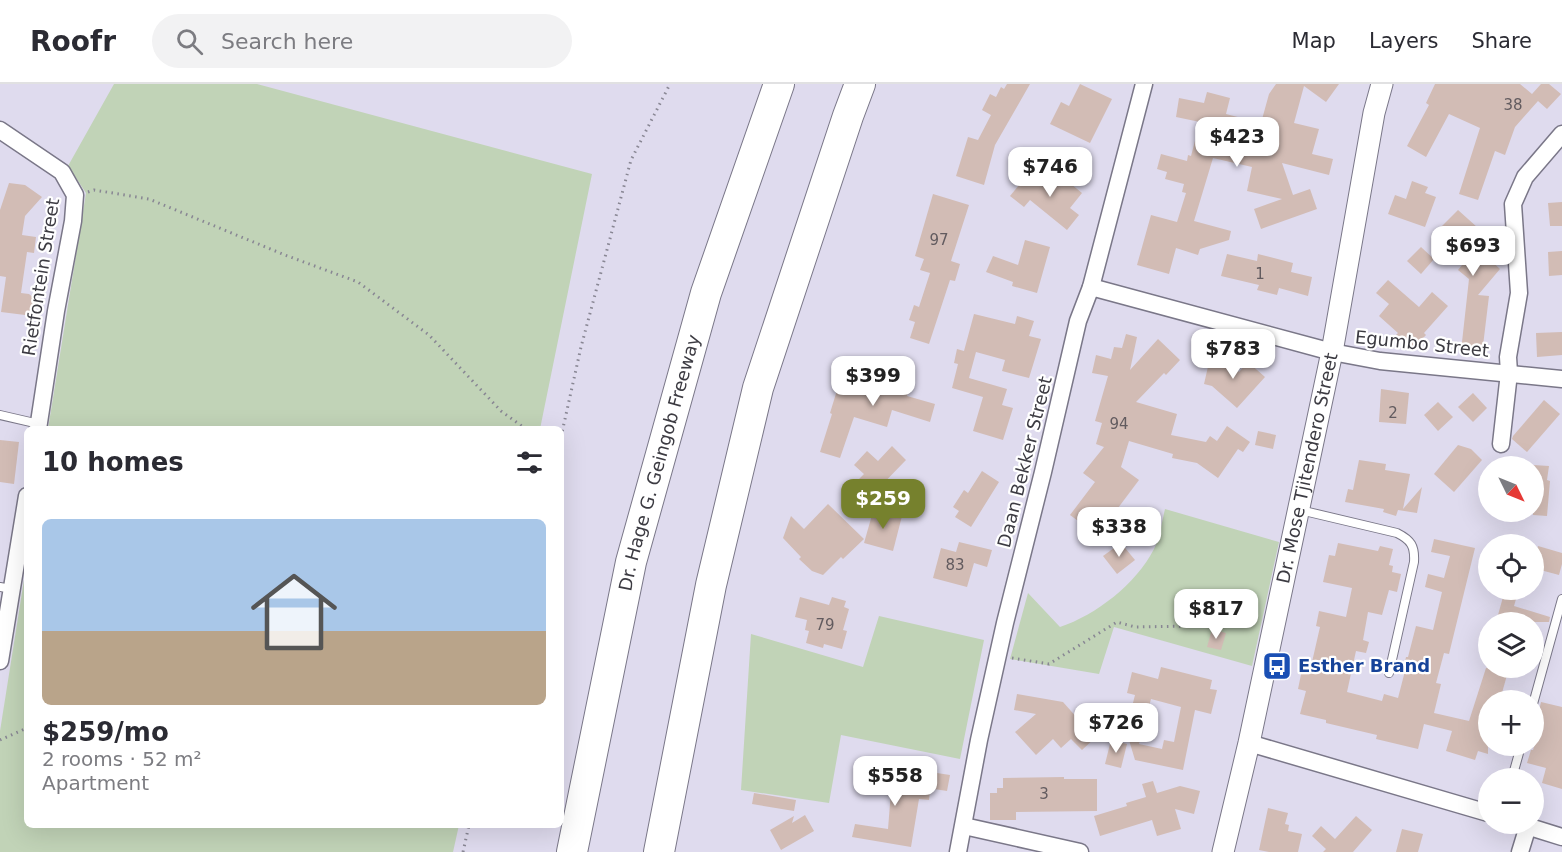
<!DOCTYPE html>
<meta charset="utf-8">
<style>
:root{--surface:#fff;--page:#f2f2f3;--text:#2b2b33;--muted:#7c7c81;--line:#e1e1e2;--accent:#76812d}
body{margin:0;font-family:"DejaVu Sans",sans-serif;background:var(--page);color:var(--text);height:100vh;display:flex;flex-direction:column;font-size:22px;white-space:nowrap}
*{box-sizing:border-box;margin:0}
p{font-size:20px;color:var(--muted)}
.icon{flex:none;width:33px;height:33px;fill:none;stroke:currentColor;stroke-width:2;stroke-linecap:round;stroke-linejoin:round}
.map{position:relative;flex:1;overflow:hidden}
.sheet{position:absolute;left:24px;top:342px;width:540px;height:402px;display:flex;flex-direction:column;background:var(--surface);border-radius:9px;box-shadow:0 6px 24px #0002}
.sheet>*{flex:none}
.needle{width:39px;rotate:133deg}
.tools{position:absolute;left:1478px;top:372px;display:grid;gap:12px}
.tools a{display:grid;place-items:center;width:66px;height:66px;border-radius:50%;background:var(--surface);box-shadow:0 6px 24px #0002;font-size:30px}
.price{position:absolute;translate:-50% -51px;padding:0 14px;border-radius:12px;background:#fff;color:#222;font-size:20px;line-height:39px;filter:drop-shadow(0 2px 3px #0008)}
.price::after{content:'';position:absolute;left:50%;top:36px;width:18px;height:14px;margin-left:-9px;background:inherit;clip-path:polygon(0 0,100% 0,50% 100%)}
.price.current{background:var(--accent);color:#fff}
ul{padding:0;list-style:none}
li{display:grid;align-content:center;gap:12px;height:318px;padding:0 18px}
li+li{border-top:2px solid var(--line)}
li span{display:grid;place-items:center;height:186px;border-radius:9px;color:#555}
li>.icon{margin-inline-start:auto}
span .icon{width:108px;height:108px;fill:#fffc;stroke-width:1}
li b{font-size:26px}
h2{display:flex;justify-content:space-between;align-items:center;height:72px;padding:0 18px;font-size:26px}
header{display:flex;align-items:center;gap:36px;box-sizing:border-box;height:84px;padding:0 30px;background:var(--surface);border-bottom:2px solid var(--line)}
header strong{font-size:28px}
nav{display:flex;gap:33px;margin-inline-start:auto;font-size:21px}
.search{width:420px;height:54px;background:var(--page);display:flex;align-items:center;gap:15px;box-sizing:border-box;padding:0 21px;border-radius:33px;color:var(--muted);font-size:22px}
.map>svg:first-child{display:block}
</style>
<header>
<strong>Roofr</strong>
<div class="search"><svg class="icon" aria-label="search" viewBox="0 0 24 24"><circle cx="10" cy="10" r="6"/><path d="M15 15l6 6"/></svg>Search here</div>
<nav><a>Map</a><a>Layers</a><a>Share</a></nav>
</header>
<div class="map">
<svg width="1562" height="768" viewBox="0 0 1562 768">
<rect width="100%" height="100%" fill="#dfdbee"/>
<g fill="#c1d3b7">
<polygon points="114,0 257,0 592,90 540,345 48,345 86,109 68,82"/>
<path d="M1165 425 1279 458 1252 582 1114 543 1099 590 1010 575 1028 509 1060 543C1096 531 1136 500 1154 465 1160 454 1162 437 1165 425Z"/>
<polygon points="27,477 27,741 459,741 453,768 0,768 0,647"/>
<polygon points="879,532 984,556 960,675 841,651 829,719 741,706 751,550 863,583"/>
</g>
<g fill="#d2bcb5" fill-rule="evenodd">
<polygon points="1007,0 1030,0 995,61 984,101 956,92 968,53 978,56 991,31 982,26 990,10 996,13 1001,3 1004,5"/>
<polygon points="1080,0 1112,15 1090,59 1050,40 1061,18 1069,22"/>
<polygon points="1276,0 1339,0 1326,18 1304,2 1294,39 1319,45 1312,70 1333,75 1329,91 1282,79 1293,111 1310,105 1317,125 1261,145 1254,125 1282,115 1247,107 1252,83 1213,74 1194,137 1231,147 1229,156 1200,165 1198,171 1176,164 1169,190 1137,181 1151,131 1177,138 1186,109 1182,108 1184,100 1165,95 1167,88 1157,85 1161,70 1187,77 1188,71 1191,72 1200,38 1176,33 1179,14 1204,19 1207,8 1230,14 1226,30 1261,39 1269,10"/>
<polygon points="1435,0 1520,0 1532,10 1541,0 1549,0 1561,10 1547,25 1538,17 1515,43 1505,71 1495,67 1478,116 1459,110 1480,44 1449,30 1426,73 1407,62 1429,21 1426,19"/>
<polygon points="1029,89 1049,105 1060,91 1082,109 1070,124 1079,131 1067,146 1030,116 1024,123 1010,112"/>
<polygon points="1412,97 1428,103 1425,109 1436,113 1425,143 1388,130 1395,111 1406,115"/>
<polygon points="9,99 25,101 42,113 25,132 22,151 36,153 34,169 27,168 21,209 29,210 35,215 33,232 1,228 6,193 0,192 0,126"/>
<polygon points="933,110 969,121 951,177 960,180 955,197 950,196 929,260 910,254 915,238 909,236 914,221 919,223 930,189 920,186 924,175 915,172"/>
<polygon points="1562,118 1562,142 1550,142 1548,119"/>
<polygon points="1458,126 1497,161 1487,173 1500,185 1478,211 1489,212 1482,270 1461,267 1469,195 1458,186 1471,170 1439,145"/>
<polygon points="1025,156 1050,163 1037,209 1012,202 1013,198 986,188 993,172 1018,181"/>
<polygon points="1421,163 1434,175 1421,190 1407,177"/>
<polygon points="1562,167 1562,191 1549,192 1548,168"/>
<polygon points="1227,170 1257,177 1258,170 1293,179 1291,188 1312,193 1308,212 1279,204 1277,211 1257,206 1259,201 1221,192"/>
<polygon points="1388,196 1419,223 1432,208 1448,222 1424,249 1426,251 1412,266 1396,251 1398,249 1379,232 1389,220 1376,209"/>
<polygon points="974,230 1015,240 1017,232 1034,237 1029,252 1041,255 1029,294 1002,287 1005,276 976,268 969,294 1007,305 1002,321 1013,324 1003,356 973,347 983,313 952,304 958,280 954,279 957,265 964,267"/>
<polygon points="1562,248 1562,271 1537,273 1536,249"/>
<polygon points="1126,250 1137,253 1130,286 1158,255 1180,276 1166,291 1164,289 1136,318 1177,330 1171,351 1206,358 1210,352 1217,357 1227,342 1250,358 1243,368 1238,365 1218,394 1197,379 1172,374 1173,370 1129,357 1121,383 1139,396 1106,440 1097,434 1089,445 1070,431 1095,398 1083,389 1104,363 1096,360 1102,339 1095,337 1108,292 1092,289 1096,271 1111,275 1114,263 1122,264"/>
<polygon points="1210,274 1229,278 1239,288 1248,278 1265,293 1237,324 1212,302 1204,300"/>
<polygon points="881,280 914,289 907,312 935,320 930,338 892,326 887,343 854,333 840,374 820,368 832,330 830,329 838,303 861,309 863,302 873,305"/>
<polygon points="1381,305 1409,309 1406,340 1379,338"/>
<polygon points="1473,309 1487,324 1473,338 1458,323"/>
<polygon points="1544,316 1560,330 1527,368 1512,355 1513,352"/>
<polygon points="1438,318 1453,333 1438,347 1424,331"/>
<polygon points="1258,347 1276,351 1273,365 1255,361"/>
<polygon points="0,356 19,358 14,400 0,398"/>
<polygon points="1458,361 1471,365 1482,376 1454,408 1434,390"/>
<polygon points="892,362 906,376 874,409 859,395 864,390 854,381 867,367 878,377"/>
<polygon points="1359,376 1386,380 1385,386 1410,390 1403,425 1422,403 1417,429 1398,426 1396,432 1383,428 1384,425 1345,418 1348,405 1353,406"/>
<polygon points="1533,381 1549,382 1547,396 1550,397 1547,432 1533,431"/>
<polygon points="982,387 999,398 971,443 955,433 959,427 953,423 964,406 968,409"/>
<polygon points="828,420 864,455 843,475 841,473 823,491 812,487 799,475 801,473 783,454 791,432 804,445"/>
<polygon points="874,424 902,432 893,467 864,459"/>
<polygon points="1434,455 1475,464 1449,570 1444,569 1436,599 1441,600 1434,629 1469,637 1486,584 1509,584 1500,616 1488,616 1488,670 1478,667 1475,676 1446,667 1452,647 1424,640 1418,665 1376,655 1377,651 1326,639 1326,636 1300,630 1306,607 1298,605 1304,576 1312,578 1320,543 1316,542 1319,527 1346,533 1352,504 1323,498 1329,471 1335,472 1338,459 1378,467 1380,462 1393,465 1389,481 1393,482 1392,488 1401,490 1397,508 1389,506 1382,531 1368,528 1363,556 1369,558 1366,569 1356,567 1347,608 1382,617 1384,610 1398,614 1405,587 1403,586 1406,573 1408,573 1416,542 1433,546 1442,508 1425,503 1428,490 1444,494 1450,472 1431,468"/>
<polygon points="959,458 992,466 987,483 974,479 967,503 933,494 941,464 956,468"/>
<polygon points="1121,459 1135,476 1117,490 1103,472"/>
<polygon points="1538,462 1562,469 1562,480 1559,491 1533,484"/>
<polygon points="1505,506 1518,508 1514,522 1550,533 1549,538 1496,538"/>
<polygon points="800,513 829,521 832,513 846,517 844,523 849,525 843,546 847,547 842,565 824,560 823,564 806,559 809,547 805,546 807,536 795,533"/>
<polygon points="1212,545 1226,549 1221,566 1207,563"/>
<path d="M1161 583 1212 596 1210 605 1217 606 1211 630 1195 626 1183 686 1135 676 1126 646 1135 611 1127 609 1132 588 1158 595ZM1151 615 1181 623 1174 658 1164 656 1162 665 1139 660Z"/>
<polygon points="1017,610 1063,618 1095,654 1082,666 1071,655 1061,664 1053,655 1036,671 1015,648 1036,630 1014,626"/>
<polygon points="1541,618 1562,623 1562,705 1542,699 1546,684 1527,679 1531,666 1533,666 1543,632 1538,631"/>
<polygon points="1111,656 1127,660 1121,684 1105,680"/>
<polygon points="893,683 906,684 905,695 931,698 929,716 919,715 911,763 852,753 855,740 888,745 891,707 867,710 864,690 893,687"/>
<polygon points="937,689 950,691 947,707 934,705"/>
<polygon points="1064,693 1064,695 1097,695 1097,727 1016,728 1016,736 990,736 990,709 997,709 997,704 1003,704 1003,694"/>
<polygon points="1153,697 1157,709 1180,702 1200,707 1194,730 1175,725 1181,745 1157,752 1152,736 1100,752 1094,732 1127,722 1126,719 1146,713 1142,700"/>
<polygon points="754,709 796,716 794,727 752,720"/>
<polygon points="1268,724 1288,729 1285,740 1289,741 1288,747 1302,750 1298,768 1269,768 1259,766"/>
<polygon points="805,731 814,747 781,766 770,746 794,732 792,739"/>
<polygon points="1356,732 1372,746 1353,768 1323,768 1326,765 1312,752 1321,742 1335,755"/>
<polygon points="1402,745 1423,750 1418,768 1396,768"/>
</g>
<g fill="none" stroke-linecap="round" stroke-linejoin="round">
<g stroke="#7a7788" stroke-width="10">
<g id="service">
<polyline points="0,331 39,340"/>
<path d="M1300 426 1397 449C1411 456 1415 462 1414 478L1389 589"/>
<polyline points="0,503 12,505"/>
<polyline points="1533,620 1562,515"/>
<polyline points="1512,694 1521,662"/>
</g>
</g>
<g stroke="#7a7788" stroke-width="19">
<g id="minor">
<polyline points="0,46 62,88 75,111 73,137 56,227 38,345"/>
<polyline points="1091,203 1332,268 1380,277 1562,295"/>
<polyline points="1501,360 1509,289 1508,273 1519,209 1513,120 1525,93 1562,50"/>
<polyline points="0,577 27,412"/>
<polyline points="1249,659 1488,729"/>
<polyline points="1520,740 1562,753"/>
<polyline points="964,742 1080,768"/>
<polyline points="958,768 979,656 1005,539 1043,388 1078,237 1091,203 1144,0"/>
<polyline points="1520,768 1528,742"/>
</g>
</g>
<g stroke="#7a7788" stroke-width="23">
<g id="tertiary">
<path id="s1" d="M1223 768 1249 659 1332 268 1374 29 1382 0"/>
</g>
</g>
<g stroke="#7a7788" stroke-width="32">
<g id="motorway">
<path id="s2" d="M572 768 631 478 706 209 779 0"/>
<polyline points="659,768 711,501 758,304 848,32 860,0"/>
</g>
</g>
<g stroke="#888693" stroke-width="3" stroke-dasharray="1.5 4.5" stroke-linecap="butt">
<polyline points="88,108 94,106 149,115 285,171 358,198 429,251 501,327 526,345"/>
<polyline points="561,353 581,263 631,76 670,0"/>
<polyline points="1012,574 1049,580 1117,538 1135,543 1191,542 1215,533 1260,530"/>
<polyline points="0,656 27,644"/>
<polyline points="463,768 469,741"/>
</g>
<use href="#service" stroke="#fff" stroke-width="8"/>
<use href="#minor" stroke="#fff" stroke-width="16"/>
<use href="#tertiary" stroke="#fff" stroke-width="21"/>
<use href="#motorway" stroke="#fff" stroke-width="30"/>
</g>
<defs>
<g id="bus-square" transform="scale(1.5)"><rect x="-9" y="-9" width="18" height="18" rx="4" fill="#1a4fb4" stroke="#fff"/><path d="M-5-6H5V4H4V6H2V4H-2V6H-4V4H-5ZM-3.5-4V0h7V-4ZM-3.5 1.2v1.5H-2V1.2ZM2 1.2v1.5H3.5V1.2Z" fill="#fff"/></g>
</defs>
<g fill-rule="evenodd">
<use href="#bus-square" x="1277" y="582"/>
</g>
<g text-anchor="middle" stroke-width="4.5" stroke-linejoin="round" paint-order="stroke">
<g font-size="15" fill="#625b5f">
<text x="1513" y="26">38</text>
<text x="939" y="161">97</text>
<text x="1260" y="195">1</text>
<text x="1393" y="334">2</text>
<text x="1119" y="345">94</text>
<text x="955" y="486">83</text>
<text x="825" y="546">79</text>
<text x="1044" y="715">3</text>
</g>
<g font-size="18" fill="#3c3b42" stroke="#fff">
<text transform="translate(41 193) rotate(-81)" y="6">Rietfontein Street</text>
<text transform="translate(1422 260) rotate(6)" y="6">Egumbo Street</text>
<text transform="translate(1025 378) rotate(-76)" y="6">Daan Bekker Street</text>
<text dy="6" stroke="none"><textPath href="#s2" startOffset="399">Dr. Hage G. Geingob Freeway</textPath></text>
<text dy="6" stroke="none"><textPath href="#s1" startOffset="393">Dr. Mose Tjitendero Street</textPath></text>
</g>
<g font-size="18" font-weight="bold" fill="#164399" stroke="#fff" text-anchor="start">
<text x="1298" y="588">Esther Brand</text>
</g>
</g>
</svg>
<div class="tools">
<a><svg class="needle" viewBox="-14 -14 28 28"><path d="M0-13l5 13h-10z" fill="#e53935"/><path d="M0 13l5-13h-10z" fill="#7c7c81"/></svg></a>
<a><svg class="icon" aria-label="locate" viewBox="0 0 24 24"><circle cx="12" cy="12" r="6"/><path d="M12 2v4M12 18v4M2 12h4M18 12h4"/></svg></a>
<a><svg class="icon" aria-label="layers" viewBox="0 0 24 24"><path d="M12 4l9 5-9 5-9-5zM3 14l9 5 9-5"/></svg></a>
<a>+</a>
<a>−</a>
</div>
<b class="price" style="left:1237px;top:84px">$423</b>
<b class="price" style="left:1050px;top:114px">$746</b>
<b class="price" style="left:1473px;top:193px">$693</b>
<b class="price" style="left:1233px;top:296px">$783</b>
<b class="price" style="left:873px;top:323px">$399</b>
<b class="price current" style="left:883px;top:446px">$259</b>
<b class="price" style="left:1119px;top:474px">$338</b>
<b class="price" style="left:1216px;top:556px">$817</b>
<b class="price" style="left:1116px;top:670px">$726</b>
<b class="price" style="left:895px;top:723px">$558</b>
<section class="sheet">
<h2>10 homes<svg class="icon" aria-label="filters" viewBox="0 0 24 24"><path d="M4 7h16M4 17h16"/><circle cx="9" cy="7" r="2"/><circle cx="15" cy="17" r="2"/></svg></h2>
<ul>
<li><span style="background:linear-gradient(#a9c7e8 60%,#b9a48a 0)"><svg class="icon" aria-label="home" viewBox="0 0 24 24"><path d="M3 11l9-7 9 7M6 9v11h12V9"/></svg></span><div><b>$259/mo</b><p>2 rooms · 52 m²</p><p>Apartment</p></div></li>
</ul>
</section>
</div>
